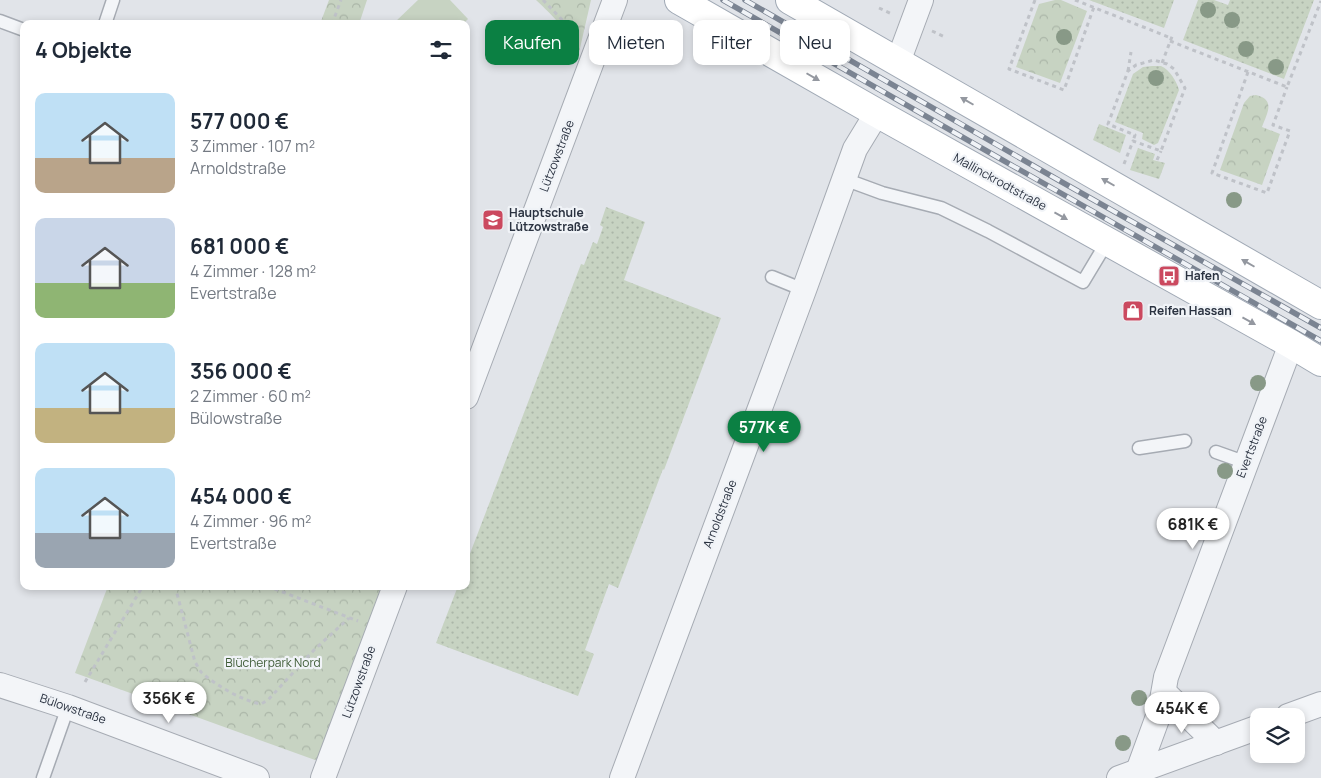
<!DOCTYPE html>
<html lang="de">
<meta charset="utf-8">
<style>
:root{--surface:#fff;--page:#f2f2f3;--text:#1f2937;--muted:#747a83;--accent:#0b8043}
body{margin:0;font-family:Manrope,sans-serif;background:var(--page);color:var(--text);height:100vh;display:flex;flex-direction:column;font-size:19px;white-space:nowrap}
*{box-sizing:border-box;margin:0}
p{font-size:16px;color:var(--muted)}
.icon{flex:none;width:28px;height:28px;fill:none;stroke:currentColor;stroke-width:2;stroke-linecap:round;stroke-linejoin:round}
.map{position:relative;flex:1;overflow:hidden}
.panel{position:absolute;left:20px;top:20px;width:450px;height:570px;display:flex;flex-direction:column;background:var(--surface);border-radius:10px;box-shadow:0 2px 8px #0003}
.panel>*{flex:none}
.hud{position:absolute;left:485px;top:20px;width:475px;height:45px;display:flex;gap:10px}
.buttons{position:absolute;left:1250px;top:708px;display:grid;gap:10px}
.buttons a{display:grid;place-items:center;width:55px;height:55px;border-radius:10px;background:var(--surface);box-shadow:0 2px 8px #0003;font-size:25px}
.price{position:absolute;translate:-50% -42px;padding:0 11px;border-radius:18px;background:#fff;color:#222;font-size:16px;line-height:32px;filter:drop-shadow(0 1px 2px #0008)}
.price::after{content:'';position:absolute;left:50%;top:30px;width:15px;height:11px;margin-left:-8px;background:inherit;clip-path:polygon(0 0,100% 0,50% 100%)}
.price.on{background:var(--accent);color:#fff}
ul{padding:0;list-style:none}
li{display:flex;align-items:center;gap:15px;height:125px;padding:0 15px}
li span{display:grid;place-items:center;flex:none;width:140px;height:100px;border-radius:10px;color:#555}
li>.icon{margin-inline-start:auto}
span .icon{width:60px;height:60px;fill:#fffc;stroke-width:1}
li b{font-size:21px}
h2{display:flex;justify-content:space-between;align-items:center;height:60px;padding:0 15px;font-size:21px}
.chip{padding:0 18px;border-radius:10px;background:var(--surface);box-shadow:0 2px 8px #0003;font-size:18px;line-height:45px}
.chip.on{background:var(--accent);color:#fff}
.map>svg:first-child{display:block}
</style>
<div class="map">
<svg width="1321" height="778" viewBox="0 0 1321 778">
<defs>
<pattern id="grass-dots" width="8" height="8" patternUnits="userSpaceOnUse" patternTransform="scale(1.25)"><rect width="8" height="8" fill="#c7d3c2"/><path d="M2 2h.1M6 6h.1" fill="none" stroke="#abb6a8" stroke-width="1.8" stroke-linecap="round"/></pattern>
<pattern id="park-crowns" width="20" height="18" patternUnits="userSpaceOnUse" patternTransform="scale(1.25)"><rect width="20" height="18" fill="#c7d3c2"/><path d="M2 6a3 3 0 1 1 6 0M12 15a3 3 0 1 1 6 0" fill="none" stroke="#abb6a8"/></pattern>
</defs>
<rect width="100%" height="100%" fill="#e1e4e9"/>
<g fill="url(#grass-dots)">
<polygon points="1089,0 1174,0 1164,28"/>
<polygon points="1198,0 1214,0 1228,5 1230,0 1314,0 1284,79 1183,40"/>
<path d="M1152 66C1153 66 1160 66 1161 66 1170 70 1177 82 1179 90L1160 138 1158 143 1154 145 1142 139 1143 133 1115 122 1133 74 1143 67Z"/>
<polygon points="1099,124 1126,135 1120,153 1093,140"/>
<polygon points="1138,148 1155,154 1153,160 1165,163 1159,179 1130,170"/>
<polygon points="606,207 645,222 624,280 721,318 664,470 663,469 618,588 609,584 585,650 594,654 578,696 436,643 458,586 466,586 466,564 581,264 584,265 593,242 597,244 603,227 600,225"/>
</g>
<g fill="url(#park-crowns)">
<polygon points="329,0 367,0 359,24 320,24"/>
<path d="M536 0H591L578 57C571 33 553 16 536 0Z"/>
<polygon points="1055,0 1061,0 1087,11 1060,83 1016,67 1039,4"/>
<path d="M1256 95C1276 100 1267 113 1262 127L1280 134 1262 185 1220 170 1244 103 1250 96Z"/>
<polygon points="108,586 383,586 318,758 315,760 75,673"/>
</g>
<polygon fill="#c7d3c2" points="418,0 450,0 468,19 463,24 393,24"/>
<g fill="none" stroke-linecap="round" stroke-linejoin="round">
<g stroke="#a6abb3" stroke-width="15">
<g id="lane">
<polyline points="0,21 24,30"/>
<polyline points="105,24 113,0"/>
<polyline points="844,179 882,193 941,208 988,231 1083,282 1107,242"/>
<polyline points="772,277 804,290"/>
<polyline points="1139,448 1185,441"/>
<polyline points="1216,452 1247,463"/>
<polyline points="43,778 68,707"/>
</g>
</g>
<g stroke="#a6abb3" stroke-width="26">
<g id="street">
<polyline points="898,62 921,0"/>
<polyline points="466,397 615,0"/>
<polyline points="0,685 68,707 257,778"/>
<polyline points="1164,692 1216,743"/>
<polyline points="1288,716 1321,704"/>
<polyline points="1138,771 1160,711 1166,677 1291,344"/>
<polyline points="323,778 395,586"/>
<polyline points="622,778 804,290 855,149 877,113"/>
<polyline points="1119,778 1259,727"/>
</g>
</g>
<g stroke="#a0a9b5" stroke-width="30">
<g id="primary">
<polyline points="679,0 877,113 1291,344 1321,362"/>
<polyline points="790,0 1321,305"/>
</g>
</g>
<g stroke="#bfc2c8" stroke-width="3" stroke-dasharray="4 4" stroke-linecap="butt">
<polyline points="543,0 570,28 575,37"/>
<polyline points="1035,0 1009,69 1064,90 1094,7"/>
<polyline points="1075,0 1171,38"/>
<polyline points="879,8 892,14"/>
<polyline points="332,24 341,0"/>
<polyline points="932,31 945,37"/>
<polyline points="1170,41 1287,87 1321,1"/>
<polyline points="1162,63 1173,34"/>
<polyline points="1128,71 1131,52"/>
<polyline points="1248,72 1212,173 1267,193 1290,131 1273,125 1287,87"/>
<polyline points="1157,160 1161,151"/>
<polyline points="1124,164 1133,141 1161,151 1185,88 1174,69 1167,64 1154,60 1136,65 1128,71 1108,124 1135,135 1133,141"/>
<path d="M175 586 195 662C197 665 199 669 201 672 215 685 243 701 261 704L268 700 314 650 349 618"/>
<polyline points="267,586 358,621"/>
<polyline points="85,682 143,586"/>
</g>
<use href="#lane" stroke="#f3f5f8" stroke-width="12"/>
<use href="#street" stroke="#f3f5f8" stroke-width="24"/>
<use href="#primary" stroke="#fff" stroke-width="28"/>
<g stroke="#7b8492" stroke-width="5.5">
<g id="rail">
<polyline points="723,0 999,158 1321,341"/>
<polyline points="745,0 1060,181 1321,328"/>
</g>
</g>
<use href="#rail" stroke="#f0f3f7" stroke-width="4" stroke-dasharray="11" stroke-linecap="butt"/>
</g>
<g fill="#889987">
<circle cx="1208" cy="10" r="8"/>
<circle cx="1232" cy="20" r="8"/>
<circle cx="1064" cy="37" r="8"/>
<circle cx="1246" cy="49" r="8"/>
<circle cx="1276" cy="67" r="8"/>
<circle cx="1156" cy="78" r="8"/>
<circle cx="1234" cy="200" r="8"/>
<circle cx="1258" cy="383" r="8"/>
<circle cx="1225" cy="471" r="8"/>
<circle cx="1139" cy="698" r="8"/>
<circle cx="1123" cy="743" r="8"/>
</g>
<defs><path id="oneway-solid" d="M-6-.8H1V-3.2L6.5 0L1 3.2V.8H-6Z" transform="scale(1.25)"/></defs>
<g fill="#9498a0">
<use href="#oneway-solid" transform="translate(813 77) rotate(30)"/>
<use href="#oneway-solid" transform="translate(967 101) rotate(-150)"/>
<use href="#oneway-solid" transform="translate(1108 182) rotate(-150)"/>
<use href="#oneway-solid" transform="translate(1061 216) rotate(29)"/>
<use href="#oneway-solid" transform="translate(1248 263) rotate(-150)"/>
<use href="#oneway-solid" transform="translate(1249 321) rotate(29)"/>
</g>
<defs>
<g id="school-square" transform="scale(1.125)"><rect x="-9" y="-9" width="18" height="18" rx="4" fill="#cb495f" stroke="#f0f3f7"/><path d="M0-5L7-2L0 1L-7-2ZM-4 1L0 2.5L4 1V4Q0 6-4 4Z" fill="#fff"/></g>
<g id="bus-square" transform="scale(1.125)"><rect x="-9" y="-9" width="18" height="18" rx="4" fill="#cb495f" stroke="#f0f3f7"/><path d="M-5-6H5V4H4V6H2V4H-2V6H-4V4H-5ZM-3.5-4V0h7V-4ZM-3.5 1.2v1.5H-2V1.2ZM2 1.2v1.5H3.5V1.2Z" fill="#fff"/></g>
<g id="shop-square" transform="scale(1.125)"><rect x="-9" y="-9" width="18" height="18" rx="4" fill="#cb495f" stroke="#f0f3f7"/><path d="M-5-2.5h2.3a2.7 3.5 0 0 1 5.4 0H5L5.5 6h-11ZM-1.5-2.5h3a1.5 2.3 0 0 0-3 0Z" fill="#fff"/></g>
</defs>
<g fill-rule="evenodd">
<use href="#school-square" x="493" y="220"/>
<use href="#bus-square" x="1169" y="276"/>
<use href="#shop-square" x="1133" y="311"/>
</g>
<g text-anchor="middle" stroke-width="4.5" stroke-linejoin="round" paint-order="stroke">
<g font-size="12" fill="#2a3240" stroke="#f0f3f7">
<text transform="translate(557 156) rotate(-69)" y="4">Lützowstraße</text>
<text transform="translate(1000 182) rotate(29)" y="4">Mallinckrodtstraße</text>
<text transform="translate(1252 447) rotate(-69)" y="4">Evertstraße</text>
<text transform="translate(720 514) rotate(-69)" y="4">Arnoldstraße</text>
<text transform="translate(359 682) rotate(-70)" y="4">Lützowstraße</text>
<text transform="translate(73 709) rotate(19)" y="4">Bülowstraße</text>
</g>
<g font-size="12" font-weight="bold" fill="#2a3240" stroke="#f0f3f7" text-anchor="start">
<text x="509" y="217">Hauptschule<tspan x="509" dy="14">Lützowstraße</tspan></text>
<text x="1185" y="280">Hafen</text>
<text x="1149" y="315">Reifen Hassan</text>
</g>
<g font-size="12" fill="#3f5c37" stroke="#f0f3f7">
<text x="273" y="667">Blücherpark Nord</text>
</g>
</g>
</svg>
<div class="buttons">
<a><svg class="icon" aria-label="layers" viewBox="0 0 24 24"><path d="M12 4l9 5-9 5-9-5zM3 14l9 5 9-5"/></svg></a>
</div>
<b class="price on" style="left:764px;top:453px">577K €</b>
<b class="price" style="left:1193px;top:550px">681K €</b>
<b class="price" style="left:169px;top:724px">356K €</b>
<b class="price" style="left:1182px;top:734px">454K €</b>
<div class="hud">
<a class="chip on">Kaufen</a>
<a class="chip">Mieten</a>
<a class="chip">Filter</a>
<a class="chip">Neu</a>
</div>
<section class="panel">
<h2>4 Objekte<svg class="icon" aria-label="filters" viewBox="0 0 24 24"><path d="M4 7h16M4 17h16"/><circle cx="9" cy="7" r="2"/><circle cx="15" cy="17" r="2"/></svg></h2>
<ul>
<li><span style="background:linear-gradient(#bfe0f5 65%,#b9a48a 0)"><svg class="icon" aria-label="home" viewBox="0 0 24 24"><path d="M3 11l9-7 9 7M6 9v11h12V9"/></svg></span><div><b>577 000 €</b><p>3 Zimmer · 107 m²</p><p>Arnoldstraße</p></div></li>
<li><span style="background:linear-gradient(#c9d6e8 65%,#8fb573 0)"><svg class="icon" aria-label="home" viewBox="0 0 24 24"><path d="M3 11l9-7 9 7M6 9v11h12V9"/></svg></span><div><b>681 000 €</b><p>4 Zimmer · 128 m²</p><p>Evertstraße</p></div></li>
<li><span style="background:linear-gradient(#bfe0f5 65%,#c2b280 0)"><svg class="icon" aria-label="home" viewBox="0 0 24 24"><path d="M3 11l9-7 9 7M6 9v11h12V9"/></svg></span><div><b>356 000 €</b><p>2 Zimmer · 60 m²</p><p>Bülowstraße</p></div></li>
<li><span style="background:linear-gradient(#bfe0f5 65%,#9aa5b1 0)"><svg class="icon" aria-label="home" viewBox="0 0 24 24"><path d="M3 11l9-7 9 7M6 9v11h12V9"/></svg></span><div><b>454 000 €</b><p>4 Zimmer · 96 m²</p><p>Evertstraße</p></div></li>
</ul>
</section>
</div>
